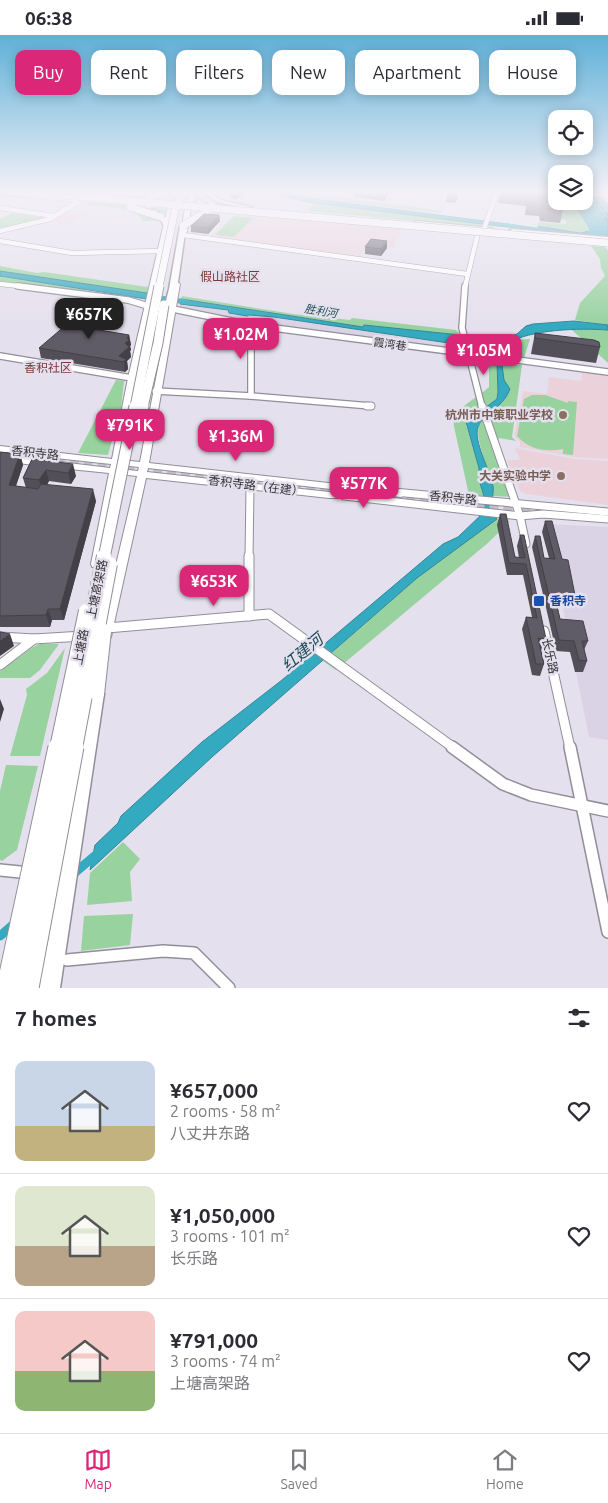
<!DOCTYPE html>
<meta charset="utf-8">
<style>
:root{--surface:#fff;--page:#f2f2f3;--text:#2b2b33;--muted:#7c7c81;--line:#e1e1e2;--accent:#db2777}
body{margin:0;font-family:Ubuntu,"Noto Sans SC",sans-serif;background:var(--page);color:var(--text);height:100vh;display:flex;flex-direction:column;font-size:19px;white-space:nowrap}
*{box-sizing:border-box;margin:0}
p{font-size:16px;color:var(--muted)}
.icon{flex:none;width:28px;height:28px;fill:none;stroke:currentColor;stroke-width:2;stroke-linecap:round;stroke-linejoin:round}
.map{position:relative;height:953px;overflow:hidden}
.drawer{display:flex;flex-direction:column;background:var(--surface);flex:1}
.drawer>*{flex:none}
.hud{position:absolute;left:15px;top:15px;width:579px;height:45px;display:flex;gap:10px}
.buttons{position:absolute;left:548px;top:75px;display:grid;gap:10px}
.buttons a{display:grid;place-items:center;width:45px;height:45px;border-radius:10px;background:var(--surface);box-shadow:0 2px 12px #0003;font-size:25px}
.price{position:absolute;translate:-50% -42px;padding:0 11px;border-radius:10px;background:var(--accent);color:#fff;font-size:16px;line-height:32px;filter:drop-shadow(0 1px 2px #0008)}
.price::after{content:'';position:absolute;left:50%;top:30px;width:15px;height:11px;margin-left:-8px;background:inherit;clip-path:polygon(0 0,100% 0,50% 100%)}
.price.selected{background:#222;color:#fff}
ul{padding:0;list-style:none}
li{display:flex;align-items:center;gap:15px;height:125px;padding:0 15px}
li+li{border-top:1px solid var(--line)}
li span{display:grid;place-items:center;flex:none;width:140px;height:100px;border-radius:10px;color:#555}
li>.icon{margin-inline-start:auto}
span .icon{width:60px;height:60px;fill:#fffc;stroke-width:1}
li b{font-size:21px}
h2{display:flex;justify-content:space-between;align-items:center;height:60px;padding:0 15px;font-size:21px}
.chip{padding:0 18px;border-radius:10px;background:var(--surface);box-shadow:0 2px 12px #0003;font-size:18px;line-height:45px}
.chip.selected{background:var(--accent);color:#fff}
.status{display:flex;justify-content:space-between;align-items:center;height:35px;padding:0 25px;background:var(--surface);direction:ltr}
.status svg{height:14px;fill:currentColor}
.dock{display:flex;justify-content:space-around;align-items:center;height:70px;border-top:1px solid var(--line);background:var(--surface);font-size:14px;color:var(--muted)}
.dock a{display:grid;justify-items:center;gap:2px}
.dock .selected{color:var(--accent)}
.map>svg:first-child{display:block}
</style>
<div class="status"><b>06:38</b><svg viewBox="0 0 49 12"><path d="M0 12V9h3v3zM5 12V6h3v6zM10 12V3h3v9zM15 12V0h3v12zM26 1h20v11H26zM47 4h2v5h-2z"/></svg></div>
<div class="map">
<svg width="608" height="953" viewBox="0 0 608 953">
<rect width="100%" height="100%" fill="#e5e0ed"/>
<g fill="#dad3e6">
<polygon points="180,269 228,275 229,278 247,281 274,282 462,310 463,317 288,293 184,276 178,274"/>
<polygon points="546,489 608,492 608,705 589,702"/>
</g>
<g fill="#ebd2da">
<polygon points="68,175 89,178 70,190 49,187"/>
<polygon points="234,180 325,186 404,193 393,213 369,210 358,223 210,201"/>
<polygon points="582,337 608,341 608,424 574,422 520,412 520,407 514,401 523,356 547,359 549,342 581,346"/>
<polygon points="515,413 575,424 608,426 608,470 527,459 521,457 507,425 520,425"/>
</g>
<g fill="#98d29f">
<polygon points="297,157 344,157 340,162 442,176 441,178 307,163"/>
<polygon points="558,166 577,166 576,174 589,194 588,196 579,197 537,190 540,187 566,189 566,185 561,184"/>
<path d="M90 167 167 174 162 186H143C134 171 103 172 87 170Z"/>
<polygon points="313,168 481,189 480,192 308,176"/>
<polygon points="12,178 47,183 0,195 0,184"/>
<polygon points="234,181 253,183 234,202 215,200"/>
<polygon points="591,211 604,212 608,215 608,290 575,285 580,268 605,241 601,233 600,224"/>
<polygon points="0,231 37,238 44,237 148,252 147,258 0,236"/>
<polygon points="0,241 86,255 83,257 51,253 47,250 30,252 0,248"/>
<polygon points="182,261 293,279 350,285 352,283 456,295 460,300 364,290 363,292 181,264"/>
<polygon points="586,294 608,295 608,328 572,295"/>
<polygon points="530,304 524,323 505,321 508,309 513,305"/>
<path d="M489 326 497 327 498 357 497 364 466 387V390L479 433V445L484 461 469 460 455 396C454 392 453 387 454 383 457 373 481 360 489 352Z"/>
<path d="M504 328 522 330 512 402 516 406 499 403 496 415 515 462 493 461C493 443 472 401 480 389 488 374 504 373 510 354L504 345 502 330Z"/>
<polygon points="116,345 124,346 121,373 108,420 78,418"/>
<path d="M532 360H545L568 368V366L577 367 573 420 563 419V414C546 417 529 415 517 401L524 364Z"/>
<polygon points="497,484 510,486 489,507 336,635 323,626 417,543"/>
<polygon points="40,609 59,609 40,635 30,643 0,643 0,636 33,612"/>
<polygon points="65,613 40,721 10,721 27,660 26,654 47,638"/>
<polygon points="6,730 38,731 17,815 2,826 0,825 0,756"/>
<polygon points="123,807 140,824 130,837 132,866 87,870 90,838"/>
<polygon points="133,879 130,910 81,916 84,881"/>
</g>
<g fill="#33aabf" stroke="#338696">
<polygon points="279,157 297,157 307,163 515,190 510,192 498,191 308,167 278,160"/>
<polygon points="584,157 596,158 608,169 608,209 539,197 538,191 580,198 589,196 590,194 577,174 578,166 584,166"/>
<polygon points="0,236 147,258 146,264 0,241"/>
<polygon points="181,264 363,292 364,290 460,300 462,310 274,282 249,280 247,281 229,278 228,275 180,269"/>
<path d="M574 286 608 290V295C579 293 531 294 506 309L504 317H495L490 311 480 308 479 303 510 301 517 299 526 291 533 289Z"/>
<path d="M497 327 504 328 502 330 504 345 510 354C503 374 483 377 478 392 473 406 490 435 493 451 494 460 491 469 489 478L497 484 417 543 212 722 90 835 95 810 118 788 121 781 202 707 282 645 443 509 458 502 482 479 484 461 479 445V433L466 387 497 364 498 357Z"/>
</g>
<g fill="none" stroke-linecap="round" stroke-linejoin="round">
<polyline stroke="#33aabf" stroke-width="4" points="505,190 547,196"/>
<g stroke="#33aabf" stroke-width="5">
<polyline points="153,262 187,267"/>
<polyline points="462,306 487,308"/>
</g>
<g stroke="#33aabf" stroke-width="9">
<polyline points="72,840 97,819"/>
<polyline points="0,901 15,888"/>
</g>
<g stroke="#1b4c55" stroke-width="1" stroke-dasharray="4 3" stroke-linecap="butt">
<polyline points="588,160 608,187"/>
<polyline points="593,160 608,181"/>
</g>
<g stroke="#c2bdc9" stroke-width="9" stroke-dasharray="9 5" stroke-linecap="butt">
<polyline points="0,420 349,458"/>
<polyline points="364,460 528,478"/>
<polyline points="522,474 608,480"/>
</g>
<g stroke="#928e99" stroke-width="5.5">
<g id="minor-far4">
<polyline points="584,158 608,160"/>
<polyline points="34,161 81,165"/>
<polyline points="0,173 54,181"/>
<polyline points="0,196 50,184 84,163"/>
<polyline points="183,200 467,239"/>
<polyline points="0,206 72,218 161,216"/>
<polyline points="0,249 28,252"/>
<polyline points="465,252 478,198 484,194 497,157"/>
</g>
</g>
<g stroke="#928e99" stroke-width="8">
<g id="minor-far3">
<polyline points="18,251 128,265 148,271"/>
<polyline points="465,251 462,293 482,372"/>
<polyline points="173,274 251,290 608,337"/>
<polyline points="251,290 251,361"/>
<polyline points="0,321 132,343"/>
<polyline points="155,356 251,361 371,371"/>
</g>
</g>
<g stroke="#928e99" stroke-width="9">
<g id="minor-far2">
<polyline points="367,371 371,371"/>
<polyline points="482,371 520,481 526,509"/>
<polyline points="394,457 608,477"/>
<polyline points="344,461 520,481 543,479 608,484"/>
<polyline points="249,523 250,451"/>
</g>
</g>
<g stroke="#928e99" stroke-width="11">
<g id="minor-far1">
<polyline points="249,581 249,521"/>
<polyline points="107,593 269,579 454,713"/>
<polyline points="544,596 570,713"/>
<polyline points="0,602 34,604 83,601"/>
<polyline points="0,630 34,604"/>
</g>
</g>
<g stroke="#928e99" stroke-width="14">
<g id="minor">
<polyline points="452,712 503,749 531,760 608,776"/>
<polyline points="570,712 608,897"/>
<polyline points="0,835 30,838"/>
<polyline points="67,925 163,916 194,918 229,953"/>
</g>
</g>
<g stroke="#928e99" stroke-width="2">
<g id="major">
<polygon points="191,157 197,157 191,173 187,197 184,199 181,197 185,173"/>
<path d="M178 160 181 162 174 171 136 343 121 425 140 427 174 249 177 247 180 249 149 428 401 456 406 459 401 462 148 433 147 437 329 457H351L356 460 351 463H329L146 443 111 602 109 605 105 607 101 605 99 602 137 441 118 439 101 529 100 532H92L91 529 109 438 60 433 55 430 60 427 110 433 111 429 0 417V411L112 424 128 343 168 171ZM120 430 139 432 138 436 119 434Z"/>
<polygon points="417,186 492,193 495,195 492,197 415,189 415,187"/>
<polygon points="0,420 43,425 48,428 43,431 0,426"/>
<polygon points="46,910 52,912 54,918 48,953 30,953 40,912"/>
</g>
</g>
<g stroke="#928e99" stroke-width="3">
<g id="highway">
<polygon points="0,157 21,157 44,161 41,163 0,159"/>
<polygon points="76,157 164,157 132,162"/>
<polygon points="202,157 209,157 221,165 251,172 248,174 217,167"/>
<polygon points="199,165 208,169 205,171 196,167"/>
<polygon points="152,175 156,175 167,185 168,191 164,191 162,187 152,177"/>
<polygon points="183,189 186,191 177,254 166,297 162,299 158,297 169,254 180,191"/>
<polygon points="512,194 608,202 608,206 510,197 509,196"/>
<polygon points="97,653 102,655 104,659 60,953 40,953 90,659 92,655"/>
</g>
</g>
<use href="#minor-far4" stroke="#fff" stroke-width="4.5"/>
<use href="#minor-far3" stroke="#fff" stroke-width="5.5"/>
<use href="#minor-far2" stroke="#fff" stroke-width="7"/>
<use href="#minor-far1" stroke="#fff" stroke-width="9"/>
<use href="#minor" stroke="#fff" stroke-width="11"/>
<use href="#major" fill="#fff" fill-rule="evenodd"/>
<use href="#highway" fill="#fff" fill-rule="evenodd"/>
<g stroke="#928e99" stroke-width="8" stroke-linecap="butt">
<g id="highway-bridge-far4">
<polyline points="28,157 608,208"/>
<polyline points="149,169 149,163 164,157"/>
<polyline points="130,172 161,182"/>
<path d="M183 191C190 185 207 179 211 172"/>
<polyline points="159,252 175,175 178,166 185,157"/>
</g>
</g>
<g stroke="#928e99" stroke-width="11" stroke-linecap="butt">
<g id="highway-bridge-far3">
<polyline points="135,372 159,251"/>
<polyline points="143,372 158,308 164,270"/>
</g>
</g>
<g stroke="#928e99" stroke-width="13" stroke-linecap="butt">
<g id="highway-bridge-far2">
<polyline points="137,398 143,371"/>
<polyline points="104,523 135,371"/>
</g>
</g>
<g stroke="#928e99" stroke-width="16" stroke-linecap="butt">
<g id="highway-bridge-far1">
<polyline points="97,659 104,596"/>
<polyline points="57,713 86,576"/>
<polyline points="65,713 104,521"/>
<polyline points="75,713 110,529"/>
</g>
</g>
<g stroke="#928e99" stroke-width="19" stroke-linecap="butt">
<g id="highway-bridge">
<polyline points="5,953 57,712"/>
<polyline points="16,953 65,712"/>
<polyline points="30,953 75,712"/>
</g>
</g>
<use href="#highway-bridge-far4" stroke="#fff" stroke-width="7"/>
<use href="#highway-bridge-far3" stroke="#fff" stroke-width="9"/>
<use href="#highway-bridge-far2" stroke="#fff" stroke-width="11"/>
<use href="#highway-bridge-far1" stroke="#fff" stroke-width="14"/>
<use href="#highway-bridge" stroke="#fff" stroke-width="17"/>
</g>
<g fill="#534f59">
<polygon points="228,157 245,157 236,164 231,163"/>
<polygon points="354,157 389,157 384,166 354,162"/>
<polygon points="459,157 456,168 446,167 447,161"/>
<polygon points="500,157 556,157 556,166 563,175 560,188 540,186 539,181 525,180 526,171 498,168"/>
<polygon points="219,180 220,186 208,199 191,197 191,191"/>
<polygon points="365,212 387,213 381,221 365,219"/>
<polygon points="112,288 107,293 99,295 129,300 131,310 130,311 131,315 130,316 131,322 127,326 128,334 125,337 41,323 39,313"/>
<polygon points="535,298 600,312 596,328 531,319"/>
<polygon points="0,417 20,419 23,430 16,451 26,453 23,443 32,424 76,441 71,449 49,446 47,450 96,466 64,585 52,585 50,592 0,592"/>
<polygon points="500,479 515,522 519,523 517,511 520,500 546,604 543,615 541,615 544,629 540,641 532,640 522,594 526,582 532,582 523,540 507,540 497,490"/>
<polygon points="545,486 562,524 575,560 571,571 557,570 560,584 588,606 584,615 587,626 583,637 575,637 570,617 556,616 532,512 535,501 544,523 549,523 542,497"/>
</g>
<g fill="#434048">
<polygon points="236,157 245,157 236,164"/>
<polygon points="385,157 389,157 384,166"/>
<polygon points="219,180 220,186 208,199 208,193"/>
<polygon points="387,206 387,213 381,221 381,214"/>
<polygon points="110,278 112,288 107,293 78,301 76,291"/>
<polygon points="129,300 131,310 130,311 131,315 130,316 131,322 127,326 128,334 125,337 124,327 119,321 127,303"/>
<polygon points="20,419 23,430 12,462 9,450"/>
<polygon points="73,429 76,441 71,449 68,438"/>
<polygon points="46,435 49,446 42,457 39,445"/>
<polygon points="93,454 96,466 64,585 60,574"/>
<polygon points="48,574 52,585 50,592 46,580"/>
<polygon points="10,599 14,611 0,621 0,606"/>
<polygon points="0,664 4,674 0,687"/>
</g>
<g fill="#605c67" stroke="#434048">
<polygon points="448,157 458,157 457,162 447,161"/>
<polygon points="516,157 556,157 556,166 558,166 558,167 563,168 563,175 542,173 541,168 528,167 528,158"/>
<polygon points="204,179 219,180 208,193 191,191"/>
<polygon points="371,204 387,206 381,214 365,212"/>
<polygon points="91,275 110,278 105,283 76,291 129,300 127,303 129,305 125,308 129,312 119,321 126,324 124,327 39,313 66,290 72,291"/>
<polygon points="535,298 594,305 599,307 600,312 535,303"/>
<polygon points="0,417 20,419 9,450 38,454 41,449 93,454 60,574 48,574 46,580 0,581"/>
<polygon points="32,424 73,429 68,438 46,435 39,445 23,443"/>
<polygon points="500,479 506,479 515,522 525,523 520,500 524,500 546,604 538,603 544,629 536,629 526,582 537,583 526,529 509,528"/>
<polygon points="545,486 552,486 562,524 568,525 575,560 554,558 560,584 583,586 588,606 582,606 587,626 579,625 574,606 559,605 535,501 540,501 544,523 555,524"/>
<polygon points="0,597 1,597 10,599 0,606"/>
</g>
<linearGradient id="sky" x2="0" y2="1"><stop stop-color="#5fb0d8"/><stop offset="0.54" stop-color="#f3f1f7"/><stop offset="1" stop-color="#f3f1f7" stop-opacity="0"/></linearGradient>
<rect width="608" height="291" fill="url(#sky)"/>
<g fill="#8d6e63" stroke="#e5e0ed" stroke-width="2">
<circle cx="563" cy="380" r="5"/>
<circle cx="561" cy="441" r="5"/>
</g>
<rect fill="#1a4fb4" stroke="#e5e0ed" stroke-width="2" x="533" y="560" width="12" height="12" rx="2.5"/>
<g text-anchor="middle" stroke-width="5" stroke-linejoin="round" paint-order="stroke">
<g font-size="11" font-style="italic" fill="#1b4c55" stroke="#e5e0ed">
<text transform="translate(321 276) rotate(9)" y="4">胜利河</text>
</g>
<g font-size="11" fill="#343337" stroke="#e5e0ed">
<text transform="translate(390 309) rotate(8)" y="4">霞湾巷</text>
</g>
<g font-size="12" fill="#7f373a" stroke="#e5e0ed">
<text x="230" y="246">假山路社区</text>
<text x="48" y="337">香积社区</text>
</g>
<g font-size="12" font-weight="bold" fill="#785e54" stroke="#e5e0ed" text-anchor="end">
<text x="553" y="384">杭州市中策职业学校</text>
<text x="551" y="445">大关实验中学</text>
</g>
<g font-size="12" fill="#343337" stroke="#e5e0ed">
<text transform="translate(35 418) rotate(6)" y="4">香积寺路</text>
<text transform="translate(256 451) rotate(7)" y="4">香积寺路（在建）</text>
<text transform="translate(453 463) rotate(6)" y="4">香积寺路</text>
<text transform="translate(97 554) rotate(-78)" y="4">上塘高架路</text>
<text transform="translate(81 612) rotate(-79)" y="4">上塘路</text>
<text transform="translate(550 621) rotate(78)" y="4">长乐路</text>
</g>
<g font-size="12" font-weight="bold" fill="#164399" stroke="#e5e0ed" text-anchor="start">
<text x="550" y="570">香积寺</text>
</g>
<g font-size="16" font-style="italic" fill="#1b4c55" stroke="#e5e0ed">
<text transform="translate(302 617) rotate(-40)" y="6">红建河</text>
</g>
</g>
</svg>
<div class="buttons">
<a><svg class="icon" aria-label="locate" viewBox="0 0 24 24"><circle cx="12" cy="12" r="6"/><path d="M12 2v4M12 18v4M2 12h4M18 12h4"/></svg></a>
<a><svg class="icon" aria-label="layers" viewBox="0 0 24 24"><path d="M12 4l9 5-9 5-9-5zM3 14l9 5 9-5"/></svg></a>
</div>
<b class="price selected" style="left:89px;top:305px">¥657K</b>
<b class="price" style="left:241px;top:325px">¥1.02M</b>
<b class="price" style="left:484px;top:341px">¥1.05M</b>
<b class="price" style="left:130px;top:416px">¥791K</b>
<b class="price" style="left:236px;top:427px">¥1.36M</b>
<b class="price" style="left:364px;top:474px">¥577K</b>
<b class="price" style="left:214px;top:572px">¥653K</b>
<div class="hud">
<a class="chip selected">Buy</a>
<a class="chip">Rent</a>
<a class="chip">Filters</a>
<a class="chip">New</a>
<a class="chip">Apartment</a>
<a class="chip">House</a>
</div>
</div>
<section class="drawer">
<h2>7 homes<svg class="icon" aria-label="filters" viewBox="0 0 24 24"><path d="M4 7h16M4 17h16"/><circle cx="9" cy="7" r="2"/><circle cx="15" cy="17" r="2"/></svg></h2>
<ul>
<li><span style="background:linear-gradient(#c9d6e8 65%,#c2b280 0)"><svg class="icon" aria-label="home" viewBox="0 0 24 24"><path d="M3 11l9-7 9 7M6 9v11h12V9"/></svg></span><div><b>¥657,000</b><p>2 rooms · 58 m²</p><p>八丈井东路</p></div><svg class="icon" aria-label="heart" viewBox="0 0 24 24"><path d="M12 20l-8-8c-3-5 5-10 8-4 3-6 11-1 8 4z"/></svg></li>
<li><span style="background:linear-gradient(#dfe7d0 60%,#b9a48a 0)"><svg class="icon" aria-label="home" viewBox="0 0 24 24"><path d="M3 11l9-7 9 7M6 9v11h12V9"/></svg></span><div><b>¥1,050,000</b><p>3 rooms · 101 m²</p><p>长乐路</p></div><svg class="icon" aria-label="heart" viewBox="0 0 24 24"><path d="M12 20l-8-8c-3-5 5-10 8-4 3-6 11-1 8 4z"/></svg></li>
<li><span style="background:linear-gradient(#f6c9c9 60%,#8fb573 0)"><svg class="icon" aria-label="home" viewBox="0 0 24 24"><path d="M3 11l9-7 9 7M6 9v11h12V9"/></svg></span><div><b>¥791,000</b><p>3 rooms · 74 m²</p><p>上塘高架路</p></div><svg class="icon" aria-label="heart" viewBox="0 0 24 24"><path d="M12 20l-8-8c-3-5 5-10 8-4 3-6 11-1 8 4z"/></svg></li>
</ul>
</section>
<nav class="dock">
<a class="selected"><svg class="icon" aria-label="map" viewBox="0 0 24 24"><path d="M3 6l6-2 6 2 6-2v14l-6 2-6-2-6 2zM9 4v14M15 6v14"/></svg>Map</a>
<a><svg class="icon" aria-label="saved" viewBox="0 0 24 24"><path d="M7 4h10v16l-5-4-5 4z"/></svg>Saved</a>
<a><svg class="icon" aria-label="home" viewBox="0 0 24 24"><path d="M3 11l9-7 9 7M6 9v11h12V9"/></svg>Home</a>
</nav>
